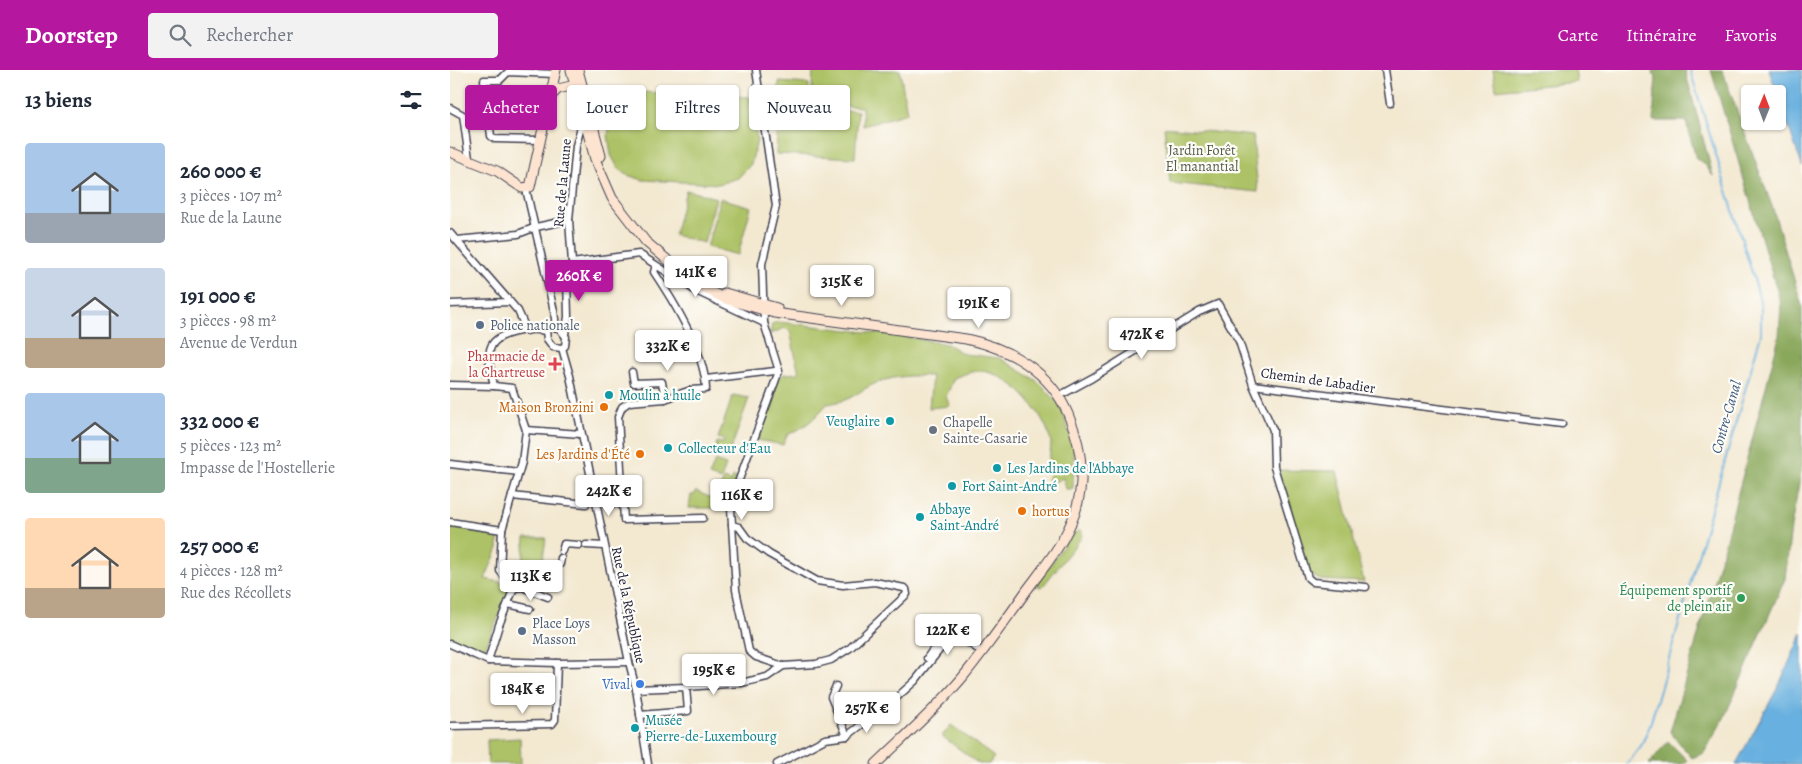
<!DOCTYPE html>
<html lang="fr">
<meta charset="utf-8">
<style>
:root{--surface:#fff;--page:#f2f2f3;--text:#1f2937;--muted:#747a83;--accent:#b5179e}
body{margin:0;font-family:Alegreya,serif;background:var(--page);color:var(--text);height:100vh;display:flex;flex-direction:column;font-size:19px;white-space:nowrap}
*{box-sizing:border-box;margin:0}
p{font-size:16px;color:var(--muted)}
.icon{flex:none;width:28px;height:28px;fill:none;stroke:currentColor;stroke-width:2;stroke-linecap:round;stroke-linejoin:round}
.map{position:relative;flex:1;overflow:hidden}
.sheet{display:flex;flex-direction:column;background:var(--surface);width:450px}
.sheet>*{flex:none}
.hud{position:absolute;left:15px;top:15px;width:475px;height:45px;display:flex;gap:10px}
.needle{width:32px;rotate:1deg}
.tools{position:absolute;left:1291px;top:15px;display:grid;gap:10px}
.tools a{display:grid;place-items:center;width:45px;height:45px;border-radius:5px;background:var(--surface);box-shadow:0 1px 4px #0004;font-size:25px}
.price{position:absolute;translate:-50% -42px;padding:0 11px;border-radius:5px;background:#fff;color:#222;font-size:16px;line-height:32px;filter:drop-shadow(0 1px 2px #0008)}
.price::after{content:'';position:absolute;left:50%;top:30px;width:15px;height:11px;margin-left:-8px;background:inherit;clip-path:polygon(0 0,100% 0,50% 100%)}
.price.selected{background:var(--accent);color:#fff}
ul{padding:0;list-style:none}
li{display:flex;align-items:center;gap:15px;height:125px;padding:0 25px}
li span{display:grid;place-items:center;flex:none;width:140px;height:100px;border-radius:5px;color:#555}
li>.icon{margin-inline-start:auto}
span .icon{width:60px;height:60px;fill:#fffc;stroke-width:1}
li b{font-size:21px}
h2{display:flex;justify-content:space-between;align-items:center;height:60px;padding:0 25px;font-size:21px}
.pill{padding:0 18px;border-radius:5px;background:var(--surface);box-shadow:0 1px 4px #0004;font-size:18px;line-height:45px}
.pill.selected{background:var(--accent);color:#fff}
header{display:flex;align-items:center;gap:30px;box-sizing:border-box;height:70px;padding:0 25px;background:var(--accent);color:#fff}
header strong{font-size:24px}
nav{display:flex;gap:28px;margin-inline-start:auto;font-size:18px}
.search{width:350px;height:45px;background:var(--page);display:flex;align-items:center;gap:12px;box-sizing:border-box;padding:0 18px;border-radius:5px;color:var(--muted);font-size:19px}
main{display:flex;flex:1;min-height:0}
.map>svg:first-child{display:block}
</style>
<header>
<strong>Doorstep</strong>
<div class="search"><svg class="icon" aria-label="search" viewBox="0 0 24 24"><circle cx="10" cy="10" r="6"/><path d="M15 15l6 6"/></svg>Rechercher</div>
<nav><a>Carte</a><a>Itinéraire</a><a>Favoris</a></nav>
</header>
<main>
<section class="sheet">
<h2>13 biens<svg class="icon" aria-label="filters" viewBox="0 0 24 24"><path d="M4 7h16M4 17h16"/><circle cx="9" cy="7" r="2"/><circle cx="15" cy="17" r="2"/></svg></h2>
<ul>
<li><span style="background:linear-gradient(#a9c7e8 70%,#9aa5b1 0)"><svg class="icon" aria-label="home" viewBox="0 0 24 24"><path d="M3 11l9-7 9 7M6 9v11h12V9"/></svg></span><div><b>260 000 €</b><p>3 pièces · 107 m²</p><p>Rue de la Laune</p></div></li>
<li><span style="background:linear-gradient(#c9d6e8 70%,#b9a48a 0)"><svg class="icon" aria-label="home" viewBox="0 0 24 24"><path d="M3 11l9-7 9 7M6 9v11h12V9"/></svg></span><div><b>191 000 €</b><p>3 pièces · 98 m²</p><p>Avenue de Verdun</p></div></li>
<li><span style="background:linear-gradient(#a9c7e8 65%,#7fa58c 0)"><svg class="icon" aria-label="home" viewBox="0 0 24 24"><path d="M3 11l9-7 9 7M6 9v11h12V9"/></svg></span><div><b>332 000 €</b><p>5 pièces · 123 m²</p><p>Impasse de l'Hostellerie</p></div></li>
<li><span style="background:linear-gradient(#ffd9b3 70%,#b9a48a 0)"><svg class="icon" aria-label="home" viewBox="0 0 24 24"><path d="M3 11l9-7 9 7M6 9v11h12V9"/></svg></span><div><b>257 000 €</b><p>4 pièces · 128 m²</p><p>Rue des Récollets</p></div></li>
</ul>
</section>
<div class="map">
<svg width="1352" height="694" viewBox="0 0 1352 694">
<rect width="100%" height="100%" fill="#fdfcf7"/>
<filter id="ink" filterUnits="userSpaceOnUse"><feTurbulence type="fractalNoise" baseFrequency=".02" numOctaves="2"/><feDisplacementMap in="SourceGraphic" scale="10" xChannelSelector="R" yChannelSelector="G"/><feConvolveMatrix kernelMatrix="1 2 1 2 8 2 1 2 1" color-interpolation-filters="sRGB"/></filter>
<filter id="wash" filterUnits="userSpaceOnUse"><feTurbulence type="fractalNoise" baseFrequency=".0096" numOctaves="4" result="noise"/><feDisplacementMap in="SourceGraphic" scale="20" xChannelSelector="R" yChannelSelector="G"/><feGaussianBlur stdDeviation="1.12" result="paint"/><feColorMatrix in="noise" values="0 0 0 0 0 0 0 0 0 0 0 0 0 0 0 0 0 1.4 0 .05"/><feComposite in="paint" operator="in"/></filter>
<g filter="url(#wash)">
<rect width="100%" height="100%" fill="#f3e8d0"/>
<g fill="#adc266" stroke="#687250">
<polygon points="363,0 450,0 457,43 413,56 412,37 361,34"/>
<polygon points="1043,0 1125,0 1127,12 1046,20"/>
<polygon points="329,12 359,14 358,34 328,33"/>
<polygon points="169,21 300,27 299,43 306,62 307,71 301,94 288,108 269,114 193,110 177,105 168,98 161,85 158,65 160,53 154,51 155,47 161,49 168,37"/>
<polygon points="329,37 408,41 405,88 326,84"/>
<polygon points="714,57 803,66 808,122 720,113"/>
<polygon points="236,120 266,128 254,173 224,165"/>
<polygon points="270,128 301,137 288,185 257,177"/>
<path d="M328 252 451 266 497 274 514 284 549 288 589 312 610 335 624 377 623 419H616L613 408 604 412 597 410 603 396 598 393C599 387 601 379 601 373 597 346 565 308 537 302 526 299 514 304 504 308L496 327 500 336 479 338 482 306C463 305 438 306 420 316 400 327 402 330 377 334 365 348 355 358 337 365L333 375 307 370 327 310 334 304 349 303 340 261 335 258 320 264 322 254Z"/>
<polygon points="283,325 299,328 279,385 265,380 267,372 273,373 274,370 268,368"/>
<polygon points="265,391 276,395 271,410 259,406"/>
<polygon points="826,400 887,401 914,512 870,510 860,504"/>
<polygon points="283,407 287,408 279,438 239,438 241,425 244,425 246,421 261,428 274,429 274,422 269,420 274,409 281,412"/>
<polygon points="0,456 48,464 48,478 35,509 55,513 61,518 33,582 24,578 23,581 0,570"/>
<polygon points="630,460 633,464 631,468 593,516 589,517 588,512 621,465"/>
<polygon points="75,468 96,468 92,496 73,493"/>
<polygon points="501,655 544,687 539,694 529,694 492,666"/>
<polygon points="70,668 71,694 38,694 37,670"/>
</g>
<g fill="#8aa85b" stroke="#56654b">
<polygon points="1203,0 1235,0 1263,106 1254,93 1246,89 1236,51 1203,51 1206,5 1202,5"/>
<polygon points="1261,0 1272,0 1323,139 1352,236 1352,397 1341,457 1335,509 1274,648 1254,683 1242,688 1220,662 1276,469 1329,267 1331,234"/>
<polygon points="1218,671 1237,690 1233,694 1199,694"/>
</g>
<g fill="#67b0df" stroke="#44698d">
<polygon points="1319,0 1352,0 1352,96"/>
<polygon points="1352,563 1352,694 1286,694 1328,617"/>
</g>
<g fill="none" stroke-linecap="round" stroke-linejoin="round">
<polyline stroke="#67b0df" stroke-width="2" points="1177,694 1191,676 1200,655 1311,264 1311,236 1307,219 1240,0"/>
</g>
</g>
<g filter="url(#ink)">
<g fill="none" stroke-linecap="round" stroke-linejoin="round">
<g stroke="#414051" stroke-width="9">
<g id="street">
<polyline points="306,0 326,136 312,194 314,253 329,301 286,418 281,438 286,520 299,581 306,587 333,596"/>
<polyline points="935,0 940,33"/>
<polyline points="0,38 13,45 19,89"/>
<polyline points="90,70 45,69 41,66 34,10 50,10 58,2 105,4"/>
<polyline points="76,119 104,241 106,257"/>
<polyline points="0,163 68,241 77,261"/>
<polyline points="7,170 68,164 86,157 119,150"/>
<polyline points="122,193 189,184 246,221 314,253"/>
<path d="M206 196 204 202C224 232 255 283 256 319L241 320 215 329 179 332 172 337 168 347 174 450 253 448"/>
<polyline points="0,234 60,232"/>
<polygon points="102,257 109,258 116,267 115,276 112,278 103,277 97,269 96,261"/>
<polyline points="115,264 118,247 117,207 122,193 119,150 126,76 130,60 135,56"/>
<polyline points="112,278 120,306 179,592 186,619 198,694"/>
<polyline points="182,302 184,313 212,312 215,329"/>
<polyline points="256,309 325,301"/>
<polyline points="0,315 44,316 62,318 76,360 72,392 52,460 0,452"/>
<polyline points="803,315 823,360 824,397 858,508 863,512 916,517"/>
<path d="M44 316C42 305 37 291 40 280 44 261 81 258 96 261"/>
<polyline points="609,326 642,308 749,242 768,234 789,271 803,315 1112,354"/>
<polyline points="76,360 131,364"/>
<polyline points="0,394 69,402"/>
<polyline points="62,426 136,434"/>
<polyline points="156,433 174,434"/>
<polyline points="52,460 50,501 64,518"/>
<polyline points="136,475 154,476"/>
<polyline points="112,481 114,474 129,475"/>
<polyline points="110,494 111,488"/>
<polyline points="64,518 72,517 98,527"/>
<polyline points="58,534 80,539"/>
<polyline points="0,574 38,591 107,593 179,592"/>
<polyline points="477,588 491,568"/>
<polyline points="38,591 49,555 64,518"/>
<polyline points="250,591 263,599 267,615"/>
<polyline points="386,616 381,627 397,666"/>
<polyline points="236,617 291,613 317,607 333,596 366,594 381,590 400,578 457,524 456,519 454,518 425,512 393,515 367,511 319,484 297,468 289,457 282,455"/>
<polyline points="186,619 236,617 238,641 190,645"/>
<polyline points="0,656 102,654 105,650 107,593"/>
<polyline points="327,694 375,669 397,666 445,629 465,611 491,578 500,572 513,569 532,582"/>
</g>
</g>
<g stroke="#414051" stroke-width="11">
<g id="secondary">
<path d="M121 0 145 89 162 128 196 172 245 213 275 229 324 243 516 269C559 278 600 301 618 344 632 376 636 409 625 443 615 472 595 496 577 520 556 550 535 580 512 608 486 639 455 666 426 694"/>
<polyline points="128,0 151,86"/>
<polyline points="101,26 108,19 125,15"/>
<polyline points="0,82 47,101 72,118 80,117 106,0"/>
<polyline points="275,223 327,238"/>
</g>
</g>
<use href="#street" stroke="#fff" stroke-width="6"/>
<use href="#secondary" stroke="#fde4d1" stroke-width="9"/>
</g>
</g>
<g fill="#5c6f8a" stroke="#fdfcf7" stroke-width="2">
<circle cx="30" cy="255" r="5"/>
<circle cx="72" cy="561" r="5"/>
</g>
<path fill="#e0444e" stroke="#fdfcf7" stroke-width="2" d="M102.5 286.5h5v5h5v5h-5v5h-5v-5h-5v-5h5z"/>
<g fill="#0f9aa8" stroke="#fdfcf7" stroke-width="2">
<circle cx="159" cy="325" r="5"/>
<circle cx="440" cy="351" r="5"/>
<circle cx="218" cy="378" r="5"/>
<circle cx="547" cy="398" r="5"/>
<circle cx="502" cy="416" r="5"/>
<circle cx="470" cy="447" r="5"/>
<circle cx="185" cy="658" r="5"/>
</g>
<g fill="#e8710a" stroke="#fdfcf7" stroke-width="2">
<circle cx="154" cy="337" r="5"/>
<circle cx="190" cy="384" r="5"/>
<circle cx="572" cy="441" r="5"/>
</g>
<circle fill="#6b7280" stroke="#fdfcf7" stroke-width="2" cx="483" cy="360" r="5"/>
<circle fill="#2e9e5b" stroke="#fdfcf7" stroke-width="2" cx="1291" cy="528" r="5"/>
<circle fill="#3f7fe0" stroke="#fdfcf7" stroke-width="2" cx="190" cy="614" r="5"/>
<g text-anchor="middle" stroke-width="4.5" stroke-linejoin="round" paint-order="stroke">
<g font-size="14" fill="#535a4a" stroke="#fdfcf7">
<text x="752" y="85">Jardin Forêt<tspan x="752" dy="16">El manantial</tspan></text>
</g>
<g font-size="14" fill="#22223b" stroke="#fdfcf7">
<text transform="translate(112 113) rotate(-85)" y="5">Rue de la Laune</text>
<text transform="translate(868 310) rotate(8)" y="5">Chemin de Labadier</text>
<text transform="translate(179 535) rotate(78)" y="5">Rue de la République</text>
</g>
<g font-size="14" fill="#4e5e75" stroke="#fdfcf7" text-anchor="start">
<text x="40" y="260">Police nationale</text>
<text x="82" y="558">Place Loys<tspan x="82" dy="16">Masson</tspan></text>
</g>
<g font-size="14" fill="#be3a42" stroke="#fdfcf7" text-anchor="end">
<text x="95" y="291">Pharmacie de<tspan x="95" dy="16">la Chartreuse</tspan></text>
</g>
<g font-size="14" fill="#0d838f" stroke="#fdfcf7" text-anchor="start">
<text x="169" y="330">Moulin à huile</text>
<text x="430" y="356" text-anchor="end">Veuglaire</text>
<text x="228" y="383">Collecteur d'Eau</text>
<text x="557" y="403">Les Jardins de l'Abbaye</text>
<text x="512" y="421">Fort Saint-André</text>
<text x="480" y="444">Abbaye<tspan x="480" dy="16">Saint-André</tspan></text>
<text x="195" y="655">Musée<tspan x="195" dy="16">Pierre-de-Luxembourg</tspan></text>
</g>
<g font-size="14" fill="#c56008" stroke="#fdfcf7" text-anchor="end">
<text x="144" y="342">Maison Bronzini</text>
<text x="180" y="389">Les Jardins d'Été</text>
<text x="582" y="446" text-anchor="start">hortus</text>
</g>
<g font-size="14" fill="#5b616d" stroke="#fdfcf7" text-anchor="start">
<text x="493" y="357">Chapelle<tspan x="493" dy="16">Sainte-Casarie</tspan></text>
</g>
<g font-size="14" fill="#27864d" stroke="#fdfcf7" text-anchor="end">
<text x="1281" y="525">Équipement sportif<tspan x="1281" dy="16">de plein air</tspan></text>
</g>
<g font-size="14" fill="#366cbe" stroke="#fdfcf7" text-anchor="end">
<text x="180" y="619">Vival</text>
</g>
<g font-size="15" font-style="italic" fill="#3e5b7d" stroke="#fdfcf7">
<text transform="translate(1276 347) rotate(-74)" y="5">Contre-Canal</text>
</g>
</g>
</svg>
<div class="tools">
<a><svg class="needle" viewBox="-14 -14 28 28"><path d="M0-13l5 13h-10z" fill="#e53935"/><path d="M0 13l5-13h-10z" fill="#747a83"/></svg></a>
</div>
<b class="price" style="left:246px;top:228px">141K €</b>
<b class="price selected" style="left:129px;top:232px">260K €</b>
<b class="price" style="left:392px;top:237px">315K €</b>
<b class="price" style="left:529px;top:259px">191K €</b>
<b class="price" style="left:692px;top:290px">472K €</b>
<b class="price" style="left:218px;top:302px">332K €</b>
<b class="price" style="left:159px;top:447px">242K €</b>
<b class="price" style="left:292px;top:451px">116K €</b>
<b class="price" style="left:81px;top:532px">113K €</b>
<b class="price" style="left:498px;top:586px">122K €</b>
<b class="price" style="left:264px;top:626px">195K €</b>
<b class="price" style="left:73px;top:645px">184K €</b>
<b class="price" style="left:417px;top:664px">257K €</b>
<div class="hud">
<a class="pill selected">Acheter</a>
<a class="pill">Louer</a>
<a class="pill">Filtres</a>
<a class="pill">Nouveau</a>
</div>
</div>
</main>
